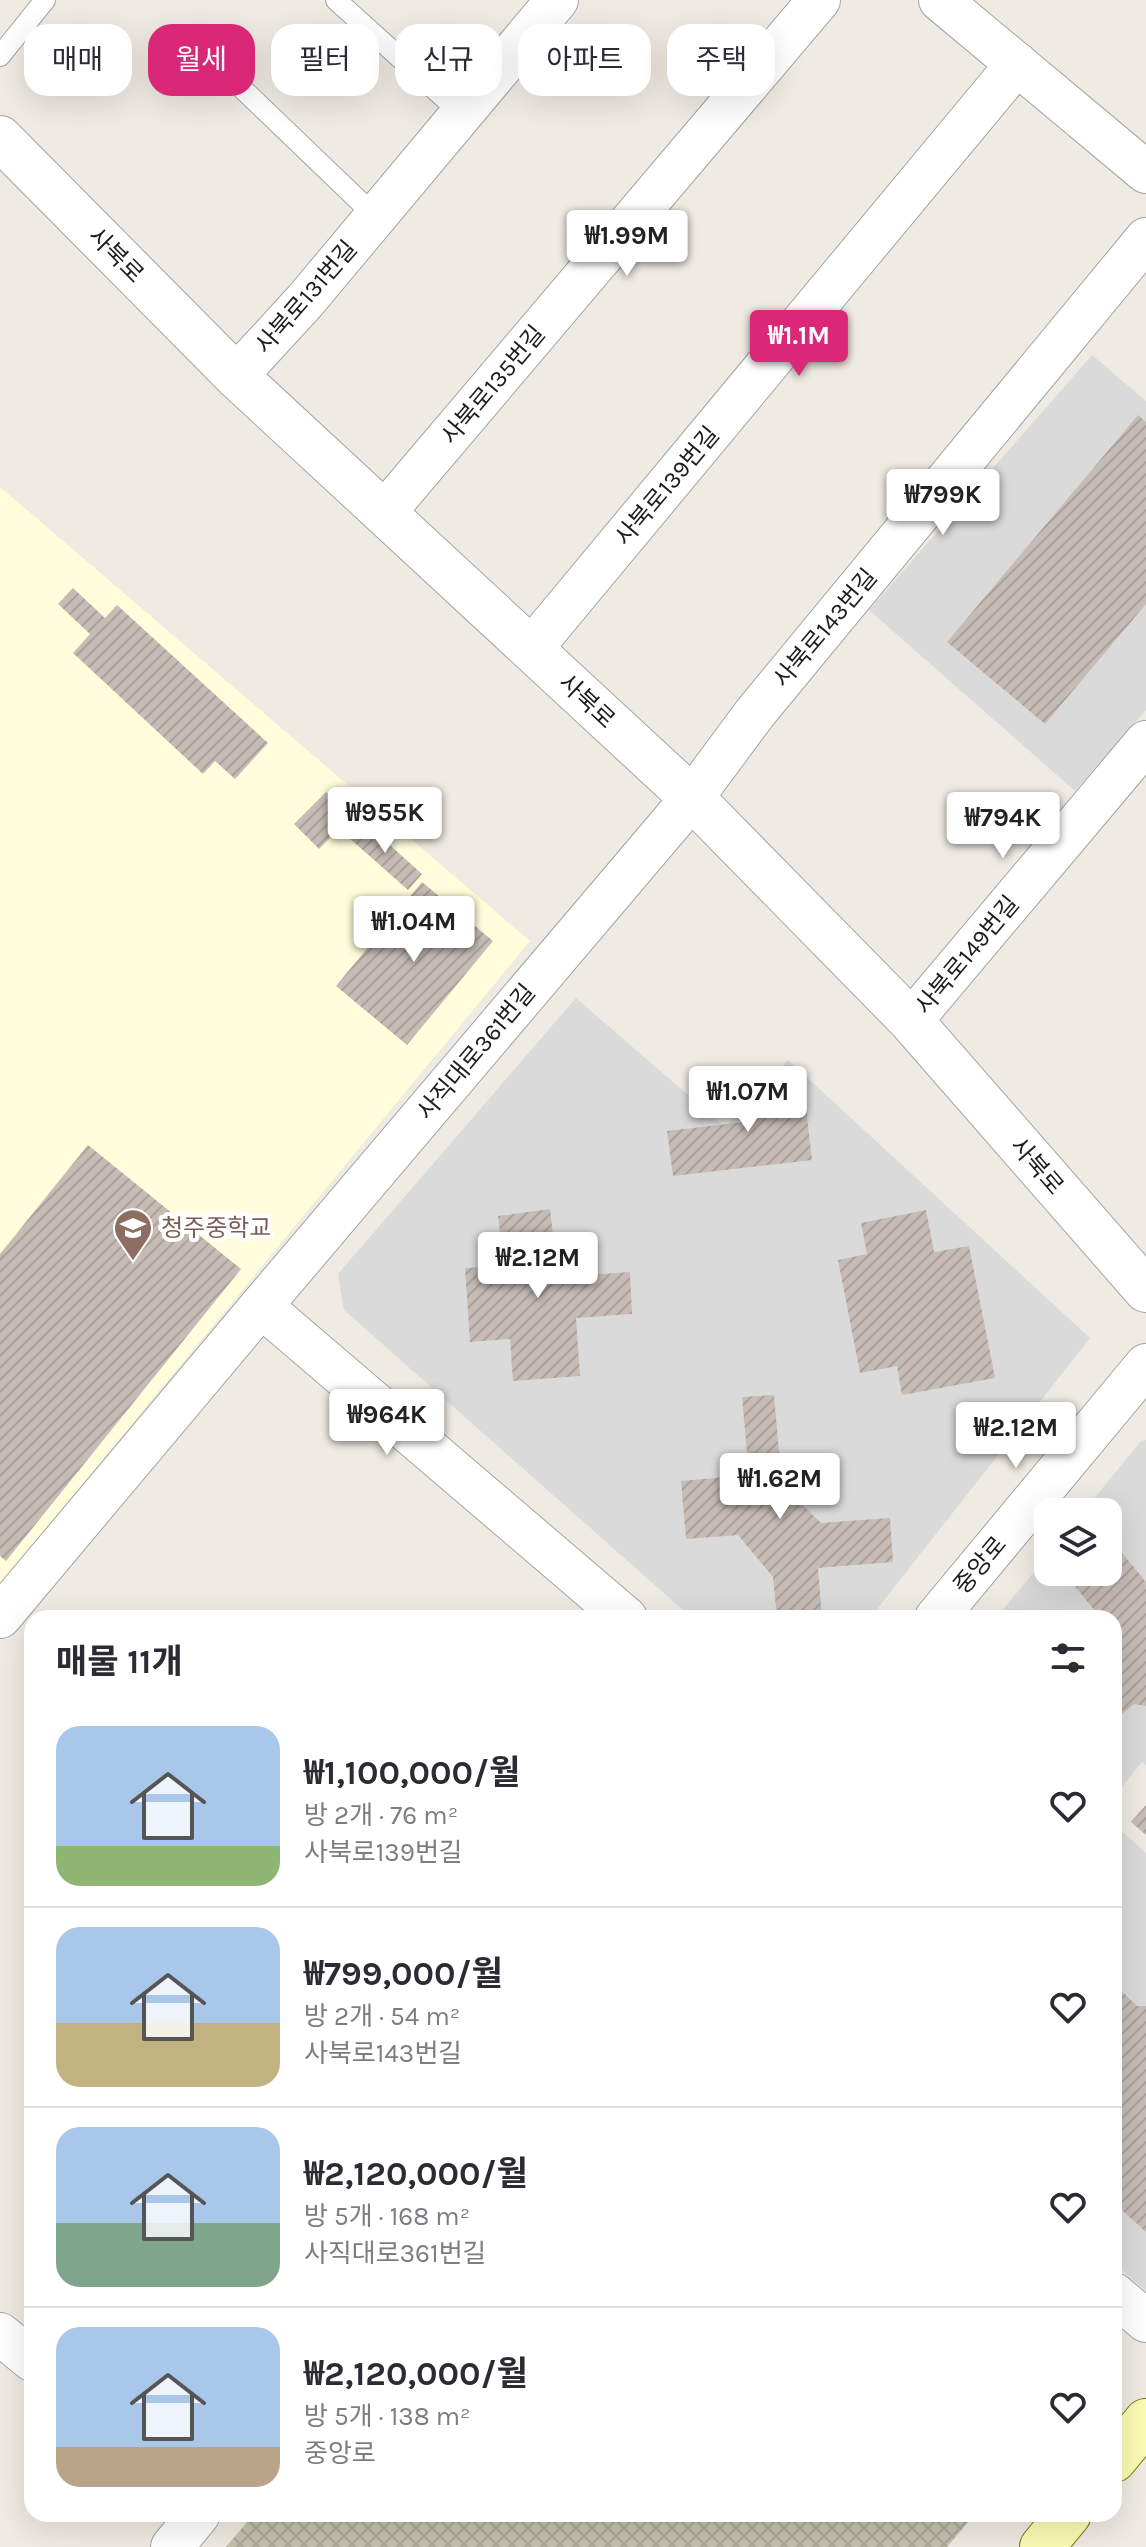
<!DOCTYPE html>
<html lang="ko">
<meta charset="utf-8">
<style>
:root{--surface:#fff;--page:#f2f2f3;--text:#2b2b33;--muted:#7c7c81;--line:#e1e1e2;--accent:#db2777}
body{margin:0;font-family:Karla,"Noto Sans KR",sans-serif;background:var(--page);color:var(--text);height:100vh;display:flex;flex-direction:column;font-size:30px;white-space:nowrap}
*{box-sizing:border-box;margin:0}
p{font-size:26px;color:var(--muted)}
.icon{flex:none;width:44px;height:44px;fill:none;stroke:currentColor;stroke-width:2;stroke-linecap:round;stroke-linejoin:round}
.map{position:relative;flex:1;overflow:hidden}
.drawer{position:absolute;left:24px;top:1610px;width:1098px;height:912px;display:flex;flex-direction:column;background:var(--surface);border-radius:24px;box-shadow:0 8px 32px #0002}
.drawer>*{flex:none}
.guide{position:absolute;left:24px;top:24px;width:1098px;height:72px;display:flex;gap:16px}
.controls{position:absolute;left:1034px;top:1498px;display:grid;gap:16px}
.controls a{display:grid;place-items:center;width:88px;height:88px;border-radius:16px;background:var(--surface);box-shadow:0 8px 32px #0002;font-size:40px}
.price{position:absolute;translate:-50% -68px;padding:0 18px;border-radius:8px;background:#fff;color:#222;font-size:26px;line-height:52px;filter:drop-shadow(0 2px 4px #0008)}
.price::after{content:'';position:absolute;left:50%;top:48px;width:24px;height:18px;margin-left:-12px;background:inherit;clip-path:polygon(0 0,100% 0,50% 100%)}
.price.active{background:var(--accent);color:#fff}
ul{padding:0;list-style:none}
li{display:flex;align-items:center;gap:24px;height:200px;padding:0 32px}
li+li{border-top:2px solid var(--line)}
li span{display:grid;place-items:center;flex:none;width:224px;height:160px;border-radius:24px;color:#555}
li>.icon{margin-inline-start:auto}
span .icon{width:96px;height:96px;fill:#fffc;stroke-width:1}
li b{font-size:34px}
h2{display:flex;justify-content:space-between;align-items:center;height:96px;padding:0 32px;font-size:34px}
.chip{padding:0 28px;border-radius:24px;background:var(--surface);box-shadow:0 8px 32px #0002;font-size:28px;line-height:72px}
.chip.active{background:var(--accent);color:#fff}
.map>svg:first-child{display:block}
</style>
<div class="map">
<svg width="1146" height="2547" viewBox="0 0 1146 2547">
<defs>
<pattern id="construction-cross-hatch" width="8" height="8" patternUnits="userSpaceOnUse" patternTransform="scale(2)"><rect width="8" height="8" fill="#c4c2ad"/><path d="M0 0l8 8M0 8l8-8" fill="none" stroke="#a8a694"/></pattern>
<pattern id="building-hatch" width="6" height="6" patternUnits="userSpaceOnUse" patternTransform="scale(2)"><rect width="6" height="6" fill="#c7bcb5"/><path d="M-1 1l2-2M0 6l6-6M5 7l2-2" fill="none" stroke="#aaa19b"/></pattern>
</defs>
<rect width="100%" height="100%" fill="#efeae2"/>
<g fill="#dbdada">
<polygon points="1092,355 1146,401 1146,710 1075,791 869,610"/>
<polygon points="576,998 725,1127 788,1060 1090,1338 870,1618 692,1618 344,1310 338,1274"/>
<polygon points="1146,1440 1146,1765 1142,1762 1114,1797 1114,1618 996,1618 1048,1555 1048,1572 1108,1572 1108,1512 1083,1512 1141,1441"/>
<polygon points="1114,1824 1146,1853 1146,2291 1114,2263"/>
</g>
<polygon fill="#fffddb" points="0,487 530,941 0,1584"/>
<polygon fill="url(#construction-cross-hatch)" points="254,2514 975,2514 947,2547 226,2547"/>
<g fill="url(#building-hatch)">
<polygon points="1138,415 1146,422 1146,604 1045,724 947,642"/>
<polygon points="73,588 105,618 117,605 268,743 235,779 215,761 203,774 73,653 90,634 58,604"/>
<polygon points="326,792 351,817 319,849 294,824"/>
<polygon points="362,820 422,874 408,890 348,837"/>
<polygon points="422,882 493,941 407,1045 336,986"/>
<polygon points="803,1081 812,1160 673,1176 667,1131 745,1122 741,1088"/>
<polygon points="88,1145 241,1269 6,1561 0,1556 0,1254"/>
<polygon points="550,1209 556,1261 573,1276 630,1272 632,1314 576,1318 580,1376 513,1381 510,1339 470,1342 465,1268 489,1267 503,1255 498,1216"/>
<polygon points="926,1210 934,1252 969,1246 995,1378 902,1395 897,1366 860,1373 838,1260 867,1254 861,1223"/>
<polygon points="774,1395 782,1485 821,1523 890,1518 893,1562 818,1568 822,1618 777,1618 773,1577 738,1535 686,1539 681,1481 749,1475 742,1397"/>
<polygon points="1117,1547 1146,1582 1146,1706 1134,1704 1114,1721 1114,1618 1101,1618 1073,1584 1088,1572 1108,1572 1108,1555"/>
<polygon points="1146,1805 1146,1835 1131,1822"/>
<polygon points="1114,1984 1137,2006 1146,2006 1146,2232 1114,2203"/>
</g>
<g fill="none" stroke-linecap="round" stroke-linejoin="round">
<g stroke="#a4a4a4" stroke-width="22">
<g id="service">
<polyline points="336,0 462,114"/>
<polyline points="0,56 45,0"/>
<polyline points="227,74 375,216"/>
</g>
</g>
<g stroke="#a4a4a4" stroke-width="44">
<g id="minor">
<polyline points="940,0 1146,172"/>
<polyline points="236,376 305,301 557,0"/>
<polyline points="384,513 819,0"/>
<polyline points="531,649 1017,64"/>
<polyline points="911,1021 1146,742"/>
<polyline points="261,1306 626,1618"/>
<polyline points="0,1617 261,1306 692,798 755,713 1146,239"/>
<polyline points="936,1618 1146,1365"/>
<polyline points="1114,2294 1146,2321"/>
<polyline points="0,2334 32,2360"/>
<polyline points="172,2547 199,2514"/>
</g>
</g>
<g stroke="#a4a4a4" stroke-width="46">
<polyline id="tertiary" points="0,138 236,376 692,798 911,1021 1146,1290"/>
</g>
<g stroke="#727800" stroke-width="46">
<g id="secondary">
<polyline points="1114,2460 1146,2421"/>
<polyline points="1042,2547 1069,2514"/>
</g>
</g>
<use href="#service" stroke="#fff" stroke-width="20"/>
<use href="#minor" stroke="#fff" stroke-width="42"/>
<use href="#tertiary" stroke="#fff" stroke-width="44"/>
<use href="#secondary" stroke="#fcfbb3" stroke-width="44"/>
</g>
<defs>
<g id="school-pin" transform="scale(2)"><path d="M0 17L-7.5 6A9.5 9.5 0 1 1 7.5 6Z" fill="#8d6e63" stroke="#fff"/><path d="M0-5L7-2L0 1L-7-2ZM-4 1L0 2.5L4 1V4Q0 6-4 4Z" fill="#fff"/></g>
</defs>
<g fill-rule="evenodd">
<use href="#school-pin" x="133" y="1228"/>
</g>
<g text-anchor="middle" stroke-width="8" stroke-linejoin="round" paint-order="stroke">
<g font-size="24" fill="#1d1d1d" stroke="#fff">
<text transform="translate(116 255) rotate(45)" y="8">사북로</text>
<text transform="translate(306 297) rotate(-49)" y="8">사북로131번길</text>
<text transform="translate(493 385) rotate(-50)" y="8">사북로135번길</text>
<text transform="translate(667 486) rotate(-50)" y="8">사북로139번길</text>
<text transform="translate(825 628) rotate(-50)" y="8">사북로143번길</text>
<text transform="translate(587 701) rotate(43)" y="8">사북로</text>
<text transform="translate(967 955) rotate(-50)" y="8">사북로149번길</text>
<text transform="translate(476 1052) rotate(-50)" y="8">사직대로361번길</text>
<text transform="translate(1037 1166) rotate(49)" y="8">사북로</text>
<text transform="translate(980 1565) rotate(-50)" y="8">중앙로</text>
</g>
<g font-size="24" fill="#785e54" stroke="#fff" text-anchor="start">
<text x="161" y="1236">청주중학교</text>
</g>
</g>
</svg>
<div class="controls">
<a><svg class="icon" aria-label="layers" viewBox="0 0 24 24"><path d="M12 4l9 5-9 5-9-5zM3 14l9 5 9-5"/></svg></a>
</div>
<b class="price" style="left:627px;top:278px">₩1.99M</b>
<b class="price active" style="left:799px;top:378px">₩1.1M</b>
<b class="price" style="left:943px;top:537px">₩799K</b>
<b class="price" style="left:385px;top:855px">₩955K</b>
<b class="price" style="left:1003px;top:860px">₩794K</b>
<b class="price" style="left:414px;top:964px">₩1.04M</b>
<b class="price" style="left:748px;top:1134px">₩1.07M</b>
<b class="price" style="left:538px;top:1300px">₩2.12M</b>
<b class="price" style="left:387px;top:1457px">₩964K</b>
<b class="price" style="left:1016px;top:1470px">₩2.12M</b>
<b class="price" style="left:780px;top:1521px">₩1.62M</b>
<div class="guide">
<a class="chip">매매</a>
<a class="chip active">월세</a>
<a class="chip">필터</a>
<a class="chip">신규</a>
<a class="chip">아파트</a>
<a class="chip">주택</a>
</div>
<section class="drawer">
<h2>매물 11개<svg class="icon" aria-label="filters" viewBox="0 0 24 24"><path d="M4 7h16M4 17h16"/><circle cx="9" cy="7" r="2"/><circle cx="15" cy="17" r="2"/></svg></h2>
<ul>
<li><span style="background:linear-gradient(#a9c7e8 75%,#8fb573 0)"><svg class="icon" aria-label="home" viewBox="0 0 24 24"><path d="M3 11l9-7 9 7M6 9v11h12V9"/></svg></span><div><b>₩1,100,000/월</b><p>방 2개 · 76 m²</p><p>사북로139번길</p></div><svg class="icon" aria-label="heart" viewBox="0 0 24 24"><path d="M12 20l-8-8c-3-5 5-10 8-4 3-6 11-1 8 4z"/></svg></li>
<li><span style="background:linear-gradient(#a9c7e8 60%,#c2b280 0)"><svg class="icon" aria-label="home" viewBox="0 0 24 24"><path d="M3 11l9-7 9 7M6 9v11h12V9"/></svg></span><div><b>₩799,000/월</b><p>방 2개 · 54 m²</p><p>사북로143번길</p></div><svg class="icon" aria-label="heart" viewBox="0 0 24 24"><path d="M12 20l-8-8c-3-5 5-10 8-4 3-6 11-1 8 4z"/></svg></li>
<li><span style="background:linear-gradient(#a9c7e8 60%,#7fa58c 0)"><svg class="icon" aria-label="home" viewBox="0 0 24 24"><path d="M3 11l9-7 9 7M6 9v11h12V9"/></svg></span><div><b>₩2,120,000/월</b><p>방 5개 · 168 m²</p><p>사직대로361번길</p></div><svg class="icon" aria-label="heart" viewBox="0 0 24 24"><path d="M12 20l-8-8c-3-5 5-10 8-4 3-6 11-1 8 4z"/></svg></li>
<li><span style="background:linear-gradient(#a9c7e8 75%,#b9a48a 0)"><svg class="icon" aria-label="home" viewBox="0 0 24 24"><path d="M3 11l9-7 9 7M6 9v11h12V9"/></svg></span><div><b>₩2,120,000/월</b><p>방 5개 · 138 m²</p><p>중앙로</p></div><svg class="icon" aria-label="heart" viewBox="0 0 24 24"><path d="M12 20l-8-8c-3-5 5-10 8-4 3-6 11-1 8 4z"/></svg></li>
</ul>
</section>
</div>
